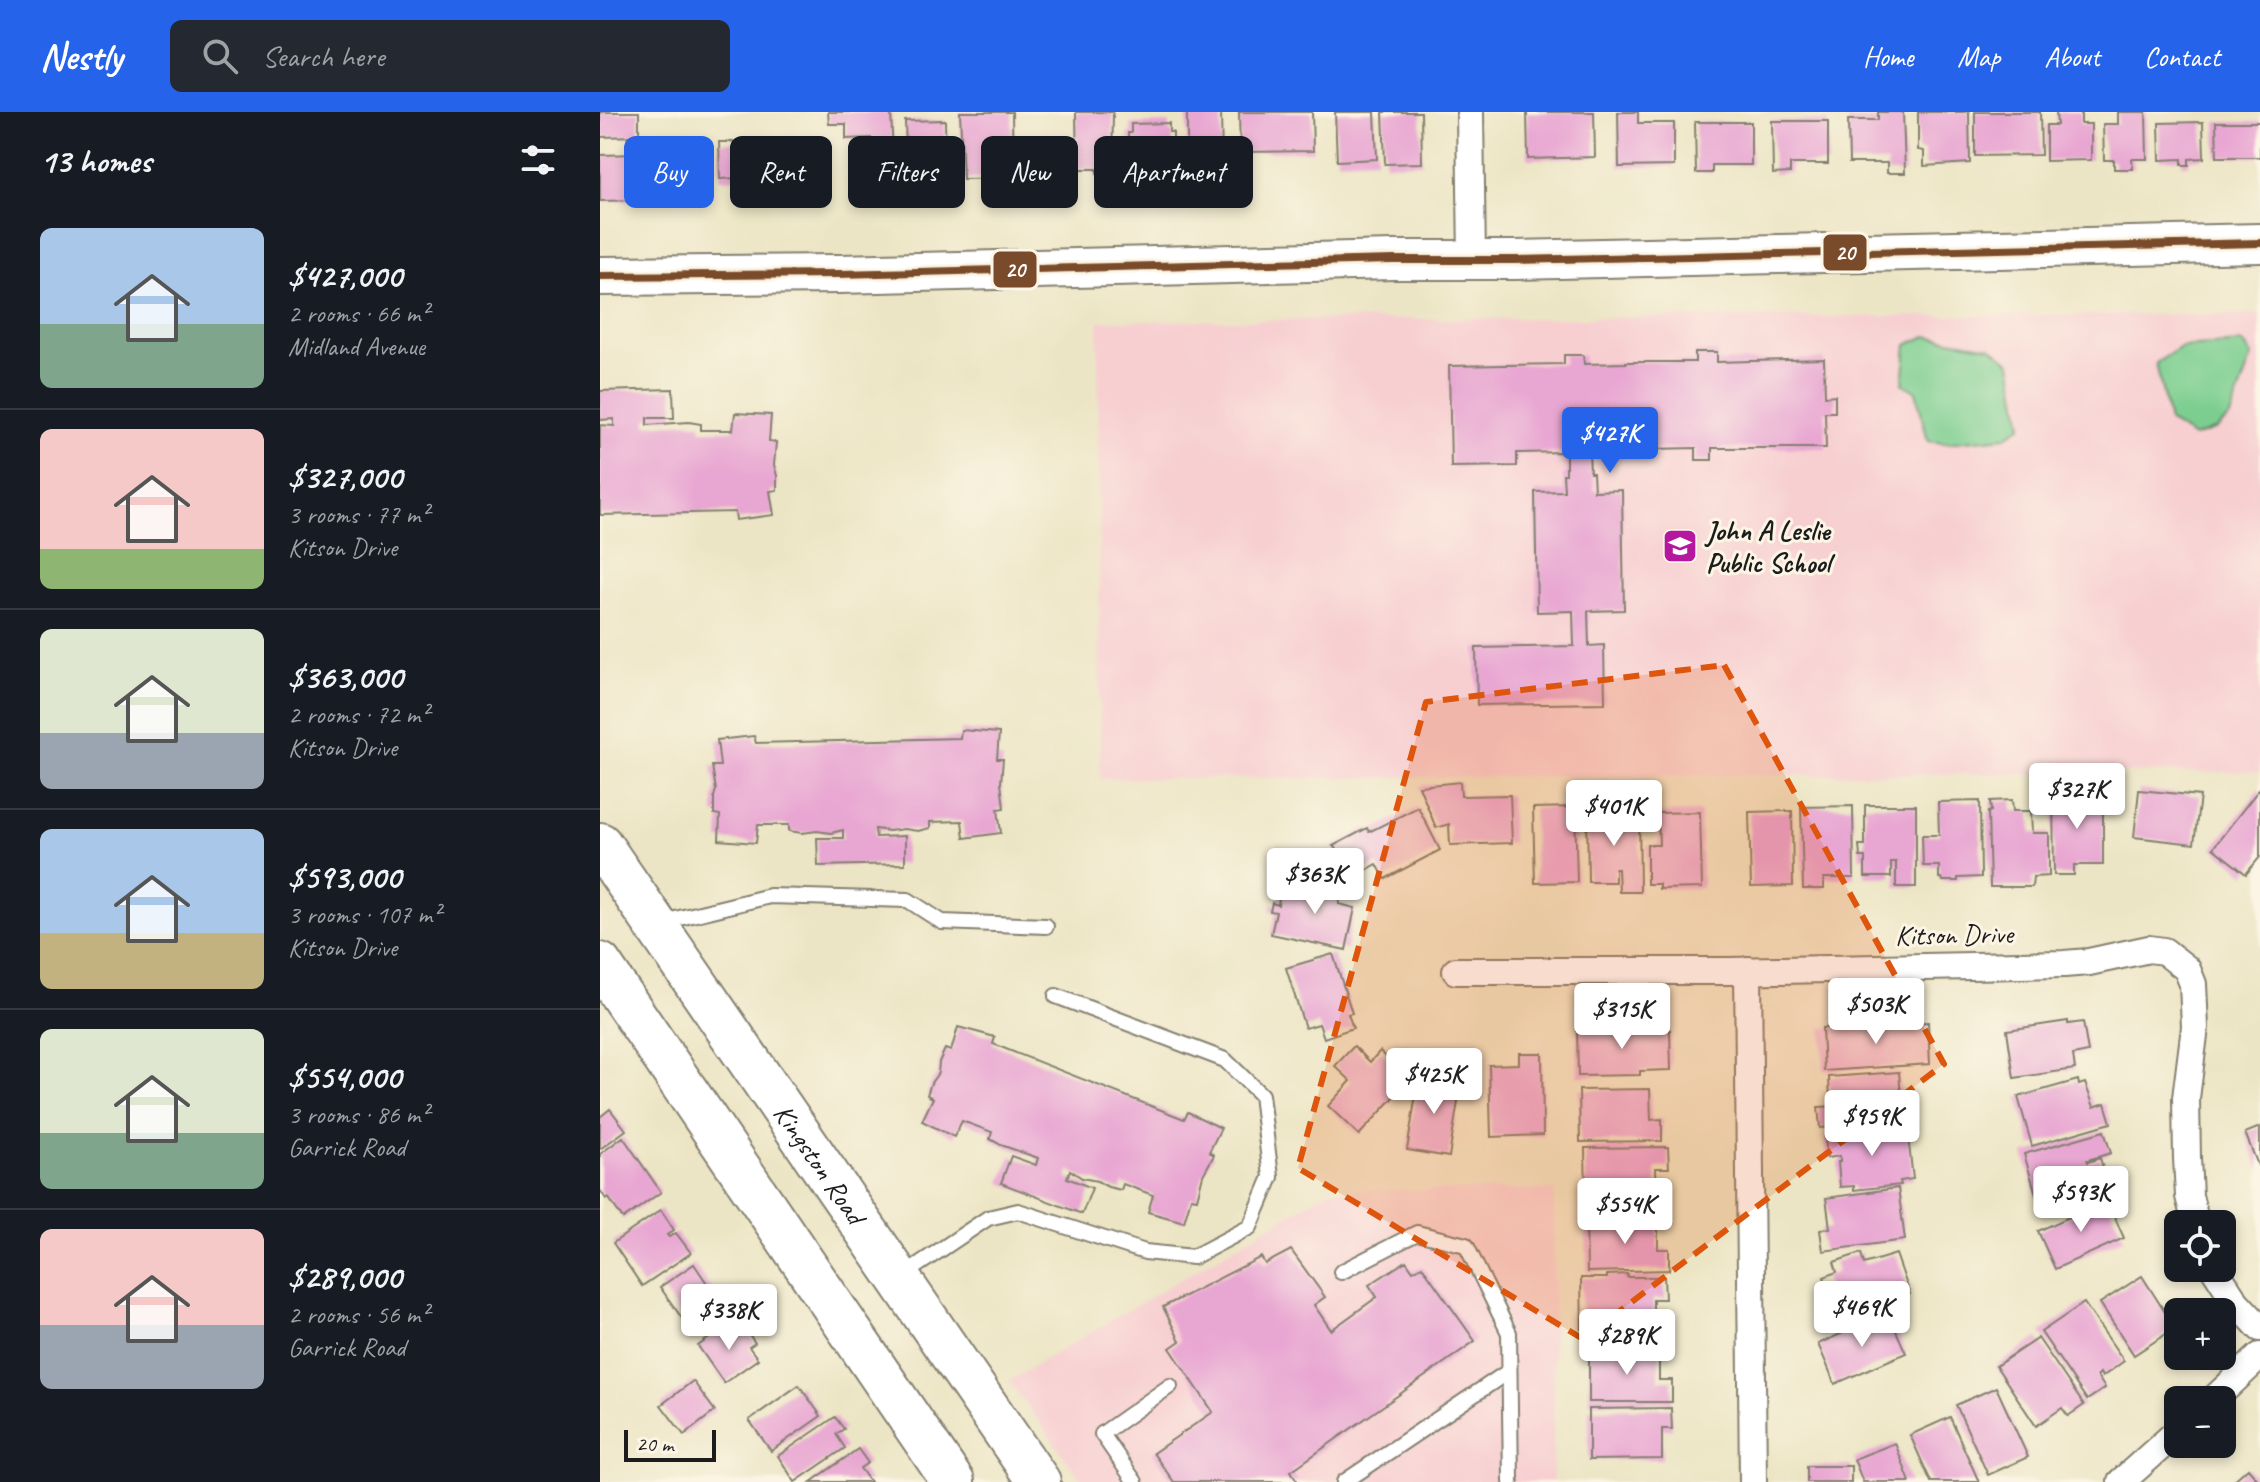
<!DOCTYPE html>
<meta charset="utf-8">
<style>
:root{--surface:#171b24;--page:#242831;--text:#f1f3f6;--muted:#9ea1a6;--line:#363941;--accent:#2563eb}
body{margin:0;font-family:Caveat,sans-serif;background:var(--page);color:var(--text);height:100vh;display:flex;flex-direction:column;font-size:30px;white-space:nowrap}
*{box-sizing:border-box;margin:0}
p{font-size:26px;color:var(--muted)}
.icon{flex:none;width:44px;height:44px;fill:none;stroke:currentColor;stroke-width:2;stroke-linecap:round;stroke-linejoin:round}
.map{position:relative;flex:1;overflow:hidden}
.side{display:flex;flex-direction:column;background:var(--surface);width:600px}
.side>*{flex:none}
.hud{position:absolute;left:24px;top:24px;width:760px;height:72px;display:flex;gap:16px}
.buttons{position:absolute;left:1564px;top:1098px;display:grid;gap:16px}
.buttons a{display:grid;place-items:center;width:72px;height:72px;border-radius:12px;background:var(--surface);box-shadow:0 4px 12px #0003;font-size:40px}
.scale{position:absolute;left:24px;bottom:20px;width:92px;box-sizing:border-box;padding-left:8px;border:4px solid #1c1c1c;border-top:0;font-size:22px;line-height:28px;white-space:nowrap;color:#1c1c1c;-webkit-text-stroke:6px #fcf5e5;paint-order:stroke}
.price{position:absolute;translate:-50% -68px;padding:0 18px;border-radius:8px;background:#fff;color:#222;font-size:26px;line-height:52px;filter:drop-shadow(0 2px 4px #0008)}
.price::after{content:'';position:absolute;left:50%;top:48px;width:24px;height:18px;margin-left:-12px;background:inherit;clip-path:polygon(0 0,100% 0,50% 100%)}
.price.on{background:var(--accent);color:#fff}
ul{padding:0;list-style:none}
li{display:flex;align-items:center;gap:24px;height:200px;padding:0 40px}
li+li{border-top:2px solid var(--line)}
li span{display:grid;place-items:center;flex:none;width:224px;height:160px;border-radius:12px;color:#555}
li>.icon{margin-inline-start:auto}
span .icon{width:96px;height:96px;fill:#fffc;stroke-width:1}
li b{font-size:34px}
h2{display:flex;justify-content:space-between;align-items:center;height:96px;padding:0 40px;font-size:34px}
.pill{padding:0 28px;border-radius:12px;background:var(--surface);box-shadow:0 4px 12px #0003;font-size:28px;line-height:72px}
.pill.on{background:var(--accent);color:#fff}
header{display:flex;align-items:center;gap:48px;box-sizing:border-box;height:112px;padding:0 40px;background:var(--accent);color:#fff}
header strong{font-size:38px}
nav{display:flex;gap:44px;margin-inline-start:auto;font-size:28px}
.search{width:560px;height:72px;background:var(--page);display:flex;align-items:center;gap:20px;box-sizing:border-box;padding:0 28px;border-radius:12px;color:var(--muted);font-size:30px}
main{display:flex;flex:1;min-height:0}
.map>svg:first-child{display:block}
</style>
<header>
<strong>Nestly</strong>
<div class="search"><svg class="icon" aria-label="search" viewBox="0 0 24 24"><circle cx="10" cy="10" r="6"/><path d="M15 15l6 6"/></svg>Search here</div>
<nav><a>Home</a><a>Map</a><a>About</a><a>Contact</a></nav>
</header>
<main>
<section class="side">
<h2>13 homes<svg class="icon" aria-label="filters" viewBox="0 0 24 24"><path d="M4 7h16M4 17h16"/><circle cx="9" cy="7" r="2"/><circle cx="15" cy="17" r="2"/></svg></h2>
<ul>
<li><span style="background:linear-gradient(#a9c7e8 60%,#7fa58c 0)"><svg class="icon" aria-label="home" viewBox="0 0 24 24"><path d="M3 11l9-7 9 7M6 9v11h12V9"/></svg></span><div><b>$427,000</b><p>2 rooms · 66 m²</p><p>Midland Avenue</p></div></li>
<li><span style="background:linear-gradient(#f6c9c9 75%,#8fb573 0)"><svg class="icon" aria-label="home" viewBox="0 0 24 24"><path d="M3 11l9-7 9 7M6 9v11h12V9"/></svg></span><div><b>$327,000</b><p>3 rooms · 77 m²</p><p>Kitson Drive</p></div></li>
<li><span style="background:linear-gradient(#dfe7d0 65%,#9aa5b1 0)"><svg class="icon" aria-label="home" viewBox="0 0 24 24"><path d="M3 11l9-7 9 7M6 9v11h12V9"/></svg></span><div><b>$363,000</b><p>2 rooms · 72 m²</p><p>Kitson Drive</p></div></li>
<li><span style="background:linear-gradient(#a9c7e8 65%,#c2b280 0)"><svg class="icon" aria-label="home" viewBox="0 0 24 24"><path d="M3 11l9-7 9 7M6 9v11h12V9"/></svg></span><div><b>$593,000</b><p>3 rooms · 107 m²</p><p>Kitson Drive</p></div></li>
<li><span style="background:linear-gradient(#dfe7d0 65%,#7fa58c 0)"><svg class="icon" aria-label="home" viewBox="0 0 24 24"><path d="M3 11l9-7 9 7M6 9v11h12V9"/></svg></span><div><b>$554,000</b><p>3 rooms · 86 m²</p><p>Garrick Road</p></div></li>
<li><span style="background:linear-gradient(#f6c9c9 60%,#9aa5b1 0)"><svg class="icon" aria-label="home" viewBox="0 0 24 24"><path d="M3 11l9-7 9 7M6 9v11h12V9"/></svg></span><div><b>$289,000</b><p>2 rooms · 56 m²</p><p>Garrick Road</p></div></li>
</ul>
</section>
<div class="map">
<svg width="1660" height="1370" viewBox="0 0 1660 1370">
<rect width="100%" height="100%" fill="#fcf5e5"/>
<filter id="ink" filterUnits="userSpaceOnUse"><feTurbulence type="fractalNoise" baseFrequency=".0125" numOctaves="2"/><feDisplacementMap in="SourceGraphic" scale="16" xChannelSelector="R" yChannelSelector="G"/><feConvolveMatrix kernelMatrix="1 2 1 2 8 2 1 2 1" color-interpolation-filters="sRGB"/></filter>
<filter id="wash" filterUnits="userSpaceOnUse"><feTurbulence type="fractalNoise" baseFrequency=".006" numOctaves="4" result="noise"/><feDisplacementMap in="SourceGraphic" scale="32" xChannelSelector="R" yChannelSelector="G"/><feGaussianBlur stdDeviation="1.8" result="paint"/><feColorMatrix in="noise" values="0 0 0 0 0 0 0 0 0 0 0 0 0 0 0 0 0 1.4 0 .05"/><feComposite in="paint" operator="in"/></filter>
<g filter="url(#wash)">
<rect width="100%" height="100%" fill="#ece5c5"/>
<g fill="#f7cfd1">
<polygon points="1660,202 1660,660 500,667 498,209"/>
<polygon points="730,1078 954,1078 953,1370 483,1370 409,1269"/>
</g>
<g fill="#7cce90" stroke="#4c7556" stroke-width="2">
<polygon points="1326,224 1391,235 1411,251 1422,313 1406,325 1344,331 1328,329 1316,279 1303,272 1307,233"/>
<polygon points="1643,231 1652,244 1630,305 1617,317 1594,325 1569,310 1556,251 1581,235"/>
</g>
<g id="blocks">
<g fill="#e8a6d2">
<polygon points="0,0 39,0 39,24 0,25"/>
<polygon points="228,0 291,0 293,42 272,43 271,26 246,27 246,12 229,12"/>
<polygon points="360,0 412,0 413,66 363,67"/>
<polygon points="476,0 513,0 512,61 497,61 497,57 477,57"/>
<polygon points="587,0 621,0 622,49 626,49 626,69 612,69 612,76 587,76"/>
<polygon points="639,0 712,0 713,39 640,40"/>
<polygon points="735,0 775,0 777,47 737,49"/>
<polygon points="783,0 821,0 822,51 785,52"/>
<polygon points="927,0 994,0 995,45 928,47"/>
<polygon points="1018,0 1038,0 1038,11 1074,11 1074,54 1019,55"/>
<polygon points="1278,0 1303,0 1305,61 1287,61 1287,51 1249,51 1248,8 1278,8"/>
<polygon points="1318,0 1369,0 1370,51 1324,54 1324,39 1318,38"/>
<polygon points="1375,0 1440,0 1441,43 1375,44"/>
<polygon points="1456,0 1481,0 1481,12 1491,12 1491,48 1446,49 1446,13 1457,13"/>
<polygon points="1518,0 1546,0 1547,47 1532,47 1533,57 1514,57 1514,48 1504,48 1503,12 1518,12"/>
<polygon points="345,8 346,61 342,60 342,64 333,64 332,61 327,61 327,67 307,68 305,9"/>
<polygon points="1172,9 1228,9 1228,52 1190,52 1190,61 1173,62"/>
<polygon points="1095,10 1151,10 1151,53 1112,53 1112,61 1096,61"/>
<polygon points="1603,10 1604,46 1589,47 1589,53 1582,53 1582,47 1560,48 1559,11"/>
<polygon points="1616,10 1660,10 1660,45 1617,45"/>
<polygon points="569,11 569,20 573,20 573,60 569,60 569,67 534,67 534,60 529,60 528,21 531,21 531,12"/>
<polygon points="224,28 225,64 167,65 166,29"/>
<polygon points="119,30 163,30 164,66 150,66 150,71 140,71 140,66 120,67"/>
<polygon points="425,35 471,36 470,75 438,74 438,68 424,67"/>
<polygon points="40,42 41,88 0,89 0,43"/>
<polygon points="1095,240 1117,240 1117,250 1224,247 1225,284 1235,283 1235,300 1225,300 1226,336 1112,336 1112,348 1096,348 1096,336 1052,337 1052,339 989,338 990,361 993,361 994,379 1022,378 1024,498 988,499 989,534 1004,533 1005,591 877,593 876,536 974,534 973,499 937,500 935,380 964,379 963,362 966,362 966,340 917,341 917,354 851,355 849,254 964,252 964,243 983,243 984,252 1026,251 1026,250 1095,250"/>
<polygon points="73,277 74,306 47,306 47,313 89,310 101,312 101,318 133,318 135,301 171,303 169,329 176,330 174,353 177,364 177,378 170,379 174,403 136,408 135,400 0,403 0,313 14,314 14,307 0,308 0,279"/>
<polygon points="361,618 399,621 397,647 403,647 401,671 404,696 398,697 401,721 364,726 362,709 330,710 330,716 318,719 304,717 289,719 275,717 276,725 305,724 305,752 218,754 217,726 243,726 243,718 231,721 217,719 202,721 189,719 189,713 158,713 156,731 119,728 120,703 114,702 114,685 116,678 112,654 120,654 117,628 154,624 156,631 360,626"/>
<polygon points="860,670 861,684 910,683 912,731 850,733 849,712 836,716 819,674"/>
<polygon points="1660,676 1660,745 1646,762 1613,736"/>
<polygon points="1539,678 1600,684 1594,732 1534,725"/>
<polygon points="1453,680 1503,680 1503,753 1474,753 1474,763 1454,763"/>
<polygon points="1412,688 1413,699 1431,699 1432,721 1449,721 1449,764 1433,765 1432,775 1390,775 1388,700 1391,699 1390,689"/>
<polygon points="1380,689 1381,765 1358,766 1358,769 1343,769 1342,766 1339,766 1339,754 1323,754 1322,723 1339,723 1338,690"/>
<polygon points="1265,693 1316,693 1316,775 1296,775 1296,750 1291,750 1291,765 1265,765 1265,745 1260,745 1259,733 1265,733"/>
<polygon points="1253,694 1254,766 1224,766 1224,777 1203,777 1201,695"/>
<polygon points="818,695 840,738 785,767 777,752 761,761 733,734 767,716 769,720"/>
<polygon points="975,695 977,770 935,771 933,696"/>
<polygon points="1039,697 1040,780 1019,780 1018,757 1015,757 1015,770 988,770 987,698"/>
<polygon points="1192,699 1193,774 1151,775 1149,700"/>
<polygon points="1100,700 1102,776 1059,777 1059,772 1047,772 1047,733 1059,733 1058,701"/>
<polygon points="716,764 744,771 739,792 755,796 746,838 671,822 676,800 670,799 672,791 678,793 680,780 711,786"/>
<polygon points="733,842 752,901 748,902 753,916 724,926 719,912 705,916 686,856"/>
<polygon points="1468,909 1468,912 1483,910 1488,940 1473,943 1475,957 1414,966 1407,918"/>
<polygon points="1328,910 1330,952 1224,959 1222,916"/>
<polygon points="358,915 395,925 393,932 584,1007 588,1000 621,1016 609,1040 614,1043 603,1063 597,1087 591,1086 584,1110 548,1100 553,1083 523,1072 521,1078 508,1075 497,1069 482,1066 470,1058 467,1066 492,1076 482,1102 401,1071 411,1044 436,1053 438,1046 401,1033 390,1027 392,1020 362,1009 354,1025 322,1009 333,986 327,983 331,971 338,961 339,950 345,937 351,939"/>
<polygon points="1040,915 1039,918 1070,918 1071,958 1040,959 1040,963 978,964 977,916"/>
<polygon points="754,934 770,950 780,939 810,968 759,1023 728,994 751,969 735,954"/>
<polygon points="919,941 942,941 943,1023 891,1025 889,953 919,952"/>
<polygon points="1299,960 1303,1010 1220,1016 1218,995 1241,994 1241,989 1230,990 1229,965"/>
<polygon points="819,964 861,971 849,1045 807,1038"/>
<polygon points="1478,968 1479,973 1485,971 1494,995 1505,991 1511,1011 1432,1034 1418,985"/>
<polygon points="1050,977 1051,1008 1062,1007 1062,1029 980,1030 979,978"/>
<polygon points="10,997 26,1018 0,1037 0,1005"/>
<polygon points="1660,1015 1660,1058 1645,1021"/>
<polygon points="1307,1016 1313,1067 1300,1069 1301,1073 1254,1078 1254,1074 1240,1075 1238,1050 1240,1050 1240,1044 1227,1046 1225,1025"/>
<polygon points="1504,1019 1511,1041 1487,1048 1488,1050 1500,1046 1508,1072 1439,1092 1424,1042"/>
<polygon points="23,1025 61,1080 23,1107 8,1085 6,1087 0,1078 0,1042"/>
<polygon points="1068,1035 1069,1056 1056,1056 1057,1086 986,1087 985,1036"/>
<polygon points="1298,1076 1305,1128 1223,1139 1220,1118 1230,1116 1226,1086"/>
<polygon points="1507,1088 1524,1126 1455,1157 1438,1119"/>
<polygon points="61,1098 74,1118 67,1123 69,1125 76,1121 91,1141 42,1174 13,1131"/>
<polygon points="1058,1107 1058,1137 1069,1137 1069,1158 987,1160 986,1108"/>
<polygon points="691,1138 725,1185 714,1193 731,1218 777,1185 769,1173 806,1149 813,1159 822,1154 875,1229 691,1359 698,1370 574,1370 553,1341 613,1300 570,1236 580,1229 563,1195 661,1145 665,1152"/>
<polygon points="1261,1141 1264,1152 1296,1142 1310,1182 1237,1205 1224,1165 1237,1160 1234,1150"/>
<polygon points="94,1152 119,1189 117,1190 125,1202 97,1221 90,1210 86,1212 60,1175"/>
<polygon points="1028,1162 1027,1165 1064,1165 1065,1187 1053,1187 1053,1216 982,1217 981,1166 1007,1166 1007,1163"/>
<polygon points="1542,1164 1575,1216 1534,1243 1500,1191"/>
<polygon points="1484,1191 1524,1249 1502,1265 1500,1261 1497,1264 1505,1276 1487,1288 1441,1220"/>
<polygon points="1288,1201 1306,1241 1235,1272 1218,1232"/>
<polygon points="132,1210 140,1222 146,1218 155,1231 149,1235 158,1247 124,1271 98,1234"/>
<polygon points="1438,1226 1484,1293 1468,1304 1462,1296 1436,1314 1396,1254"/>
<polygon points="1059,1238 1059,1268 1072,1268 1072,1290 989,1290 989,1239"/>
<polygon points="93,1269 115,1299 84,1323 61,1293"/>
<polygon points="199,1273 221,1304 171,1339 149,1308"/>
<polygon points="1396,1275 1428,1345 1388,1363 1356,1293"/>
<polygon points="1071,1296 1072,1317 1062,1317 1062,1347 989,1348 989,1297"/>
<polygon points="235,1305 244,1317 236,1322 245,1336 195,1370 178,1344"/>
<polygon points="1350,1305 1379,1370 1331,1370 1310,1323"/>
<polygon points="1295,1331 1310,1370 1263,1370 1254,1347"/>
<polygon points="258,1337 268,1351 260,1356 270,1370 211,1370"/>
<rect x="1207" y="1354" width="44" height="16"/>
<polygon points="1648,1356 1660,1370 1632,1370"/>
</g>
</g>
</g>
<g filter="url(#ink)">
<use href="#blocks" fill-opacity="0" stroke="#848070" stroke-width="2"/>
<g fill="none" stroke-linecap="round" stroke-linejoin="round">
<g stroke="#848070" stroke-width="18">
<g id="service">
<polyline points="59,811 170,784 308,788 342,810 446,814"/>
<polyline points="741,1160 817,1121 866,1133 909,1221 911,1370"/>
<polyline points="300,1165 388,1106 418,1099 545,1140 593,1145 650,1115 671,1065 661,983 625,948 456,884"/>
<polyline points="535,1370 502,1322 570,1274"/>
<polyline points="744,1370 909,1259"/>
</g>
</g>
<g stroke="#848070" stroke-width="30">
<g id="minor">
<polyline points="870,0 872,149"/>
<polyline points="1148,858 1153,1370"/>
<polyline points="856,859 1129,859 1464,852 1489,850 1549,837 1564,839 1587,857 1593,872 1595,915 1586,986 1587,1046 1589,1084 1596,1112"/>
<polyline points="1614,1156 1636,1190 1660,1216"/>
<polyline points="1613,1288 1660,1244"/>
<polyline points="1521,1370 1578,1319"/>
</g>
</g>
<g stroke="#848070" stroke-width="42">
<polyline id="secondary" points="0,164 239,162 793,148 915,148 1660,131"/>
</g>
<g stroke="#848070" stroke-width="46">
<g id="primary">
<path id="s1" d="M0 732 439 1370"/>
<polyline points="0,852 353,1370"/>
</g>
</g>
<use href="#service" stroke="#fff" stroke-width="14"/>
<use href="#minor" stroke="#fff" stroke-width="26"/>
<use href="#secondary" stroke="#fff" stroke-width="38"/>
<use href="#primary" stroke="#fff" stroke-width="42"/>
<g stroke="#fcf5e5" stroke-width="14">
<polyline id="bus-1" points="0,164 239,162 793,148 915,148 1660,131"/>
</g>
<use href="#bus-1" stroke="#7a4b2a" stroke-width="8"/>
</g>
</g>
<path fill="#de560d" fill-opacity="0.2" stroke="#de560d" stroke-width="6" stroke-dasharray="16 10" stroke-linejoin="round" d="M1124 553 1344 952 983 1227 698 1056 826 590Z"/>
<defs>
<g id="school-square" transform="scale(1.8)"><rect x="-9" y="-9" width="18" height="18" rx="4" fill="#b5179e" stroke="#fcf5e5"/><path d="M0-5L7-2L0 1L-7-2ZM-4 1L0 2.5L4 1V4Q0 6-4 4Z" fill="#fff"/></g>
</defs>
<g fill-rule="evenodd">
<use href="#school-square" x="1080" y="434"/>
</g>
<g text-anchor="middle" stroke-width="6" stroke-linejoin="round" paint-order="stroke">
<g font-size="28" font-weight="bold" fill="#1c1c1c" stroke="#fcf5e5" text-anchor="start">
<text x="1106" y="428">John A Leslie<tspan x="1106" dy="32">Public School</tspan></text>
</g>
<g font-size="28" fill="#1c1c1c" stroke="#fcf5e5">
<text transform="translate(1354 822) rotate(-1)" y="10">Kitson Drive</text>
<text dy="10" stroke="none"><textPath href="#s1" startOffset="388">Kingston Road</textPath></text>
</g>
</g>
<g stroke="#fcf5e5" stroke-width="3">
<rect x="1222" y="121" width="46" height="39" rx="8" fill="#7a4b2a"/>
<rect x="392" y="138" width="46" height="39" rx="8" fill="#7a4b2a"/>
</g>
<g font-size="22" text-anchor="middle" font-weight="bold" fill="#fff">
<text x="1245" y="148">20</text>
<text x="415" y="165">20</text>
</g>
</svg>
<div class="buttons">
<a><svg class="icon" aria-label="locate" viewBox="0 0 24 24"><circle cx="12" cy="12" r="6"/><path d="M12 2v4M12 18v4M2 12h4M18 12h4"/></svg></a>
<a>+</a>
<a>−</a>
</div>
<div class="scale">20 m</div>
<b class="price on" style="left:1010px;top:363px">$427K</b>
<b class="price" style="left:1477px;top:719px">$327K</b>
<b class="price" style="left:1014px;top:736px">$401K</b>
<b class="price" style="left:715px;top:804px">$363K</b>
<b class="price" style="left:1276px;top:934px">$503K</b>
<b class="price" style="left:1022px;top:939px">$315K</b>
<b class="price" style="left:834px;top:1004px">$425K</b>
<b class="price" style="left:1272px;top:1046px">$959K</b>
<b class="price" style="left:1481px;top:1122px">$593K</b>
<b class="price" style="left:1025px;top:1134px">$554K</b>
<b class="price" style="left:1262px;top:1237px">$469K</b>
<b class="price" style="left:129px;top:1240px">$338K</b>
<b class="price" style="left:1027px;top:1265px">$289K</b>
<div class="hud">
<a class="pill on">Buy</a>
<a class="pill">Rent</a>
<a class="pill">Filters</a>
<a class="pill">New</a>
<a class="pill">Apartment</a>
</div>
</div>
</main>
